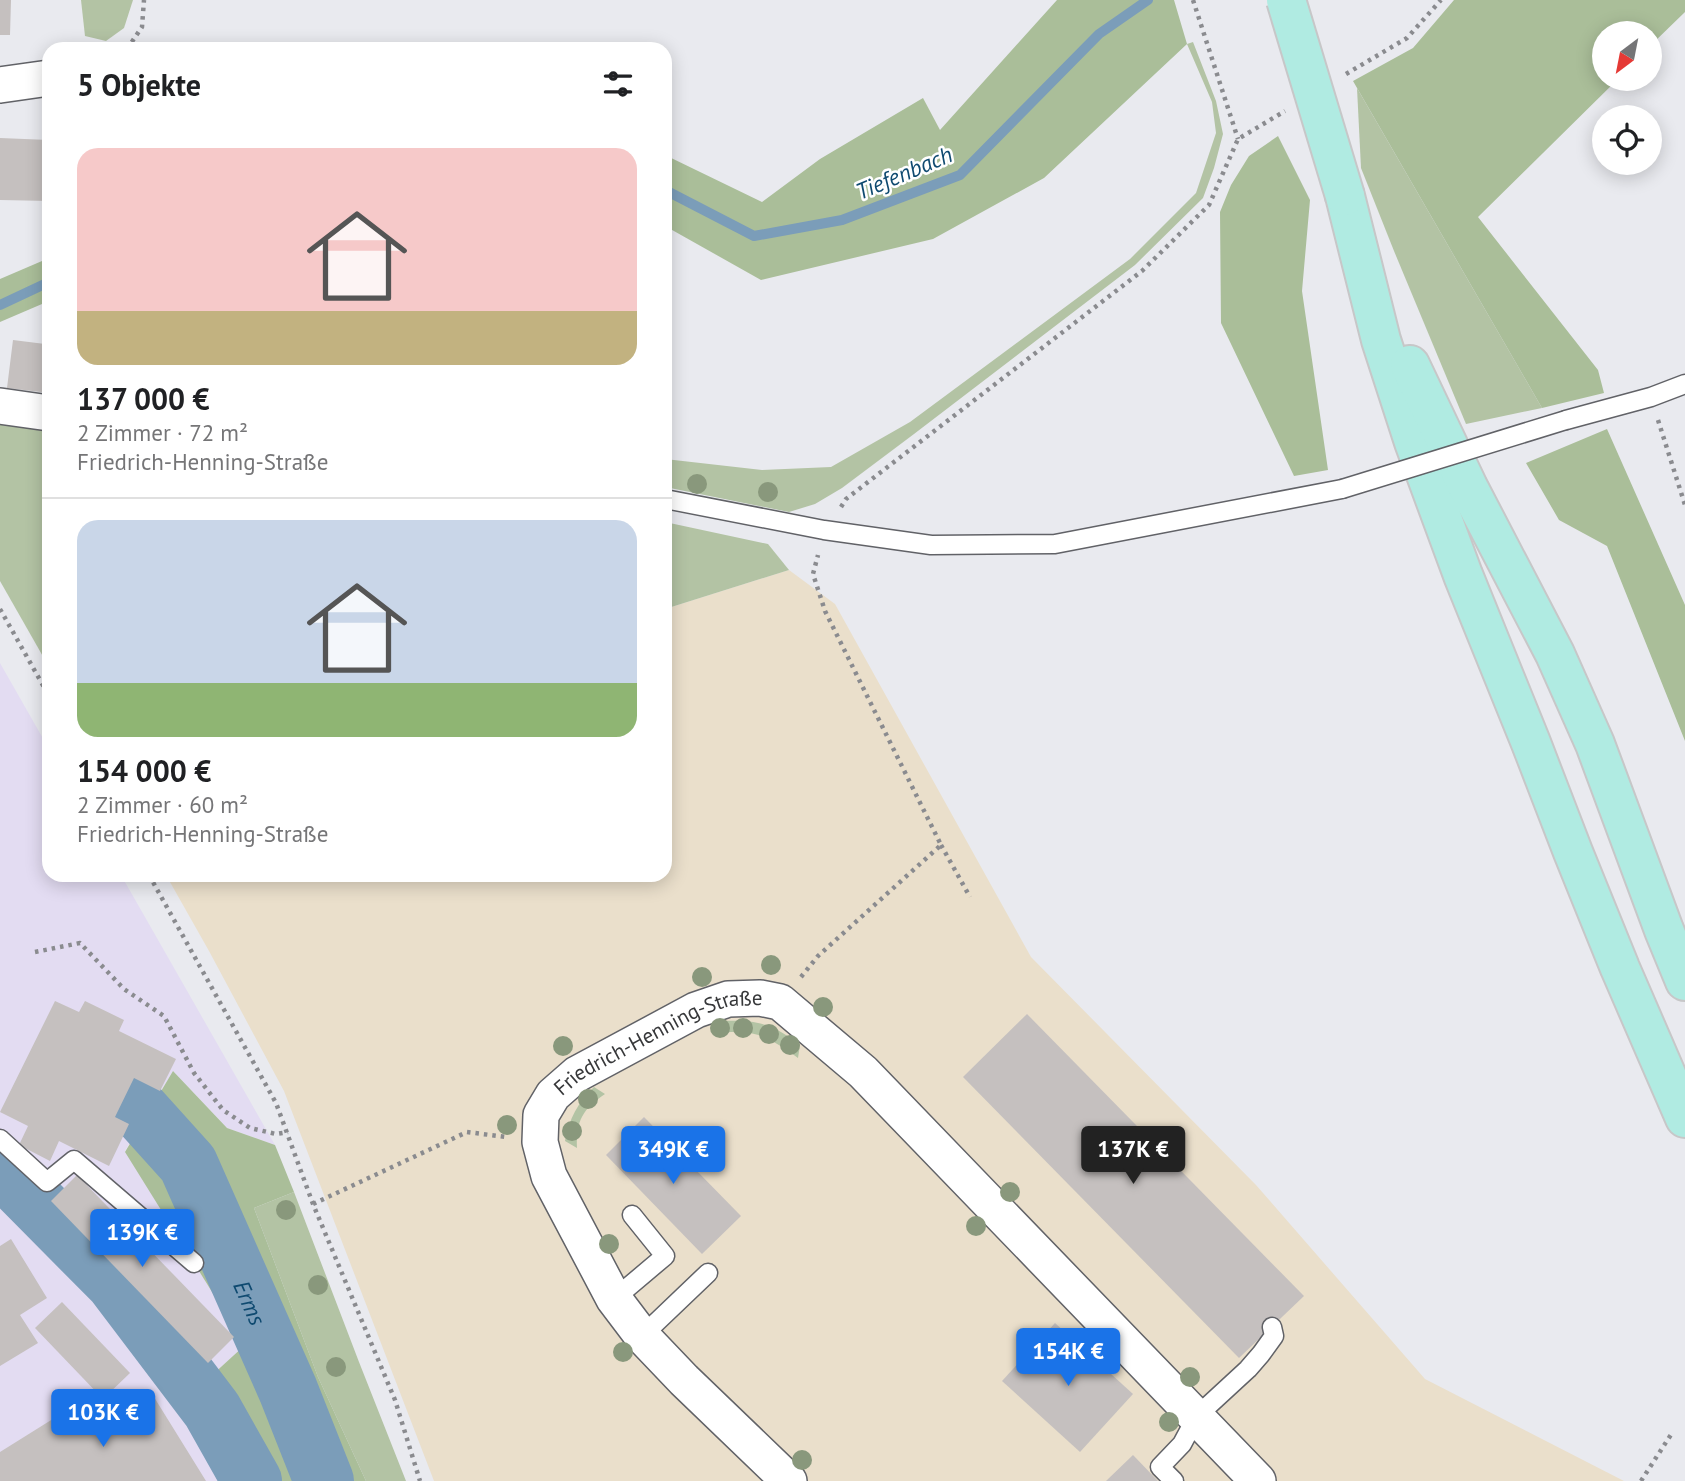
<!DOCTYPE html>
<html lang="de">
<meta charset="utf-8">
<style>
:root{--surface:#fff;--page:#f6f6f6;--text:#202124;--muted:#757577;--line:#e0e0e0;--accent:#1a73e8}
body{margin:0;font-family:"PT Sans",sans-serif;background:var(--page);color:var(--text);height:100vh;display:flex;flex-direction:column;font-size:26px;white-space:nowrap}
*{box-sizing:border-box;margin:0}
p{font-size:23px;color:var(--muted)}
.icon{flex:none;width:38px;height:38px;fill:none;stroke:currentColor;stroke-width:2;stroke-linecap:round;stroke-linejoin:round}
.map{position:relative;flex:1;overflow:hidden}
.side{position:absolute;left:42px;top:42px;width:630px;height:840px;display:flex;flex-direction:column;background:var(--surface);border-radius:21px;box-shadow:0 4px 18px #0003}
.side>*{flex:none}
.needle{width:46px;rotate:212deg}
.tools{position:absolute;left:1592px;top:21px;display:grid;gap:14px}
.tools a{display:grid;place-items:center;width:70px;height:70px;border-radius:50%;background:var(--surface);box-shadow:0 4px 18px #0003;font-size:35px}
.price{position:absolute;translate:-50% -60px;padding:0 16px;border-radius:7px;background:var(--accent);color:#fff;font-size:23px;line-height:46px;filter:drop-shadow(0 2px 4px #0008)}
.price::after{content:'';position:absolute;left:50%;top:42px;width:21px;height:16px;margin-left:-10px;background:inherit;clip-path:polygon(0 0,100% 0,50% 100%)}
.price.current{background:#222;color:#fff}
ul{padding:0;list-style:none}
li{display:grid;align-content:center;gap:14px;height:371px;padding:0 35px}
li+li{border-top:2px solid var(--line)}
li span{display:grid;place-items:center;height:217px;border-radius:21px;color:#555}
li>.icon{margin-inline-start:auto}
span .icon{width:126px;height:126px;fill:#fffc;stroke-width:1}
li b{font-size:30px}
h2{display:flex;justify-content:space-between;align-items:center;height:84px;padding:0 35px;font-size:30px}
.map>svg:first-child{display:block}
</style>
<div class="map">
<svg width="1685" height="1481" viewBox="0 0 1685 1481">
<rect width="100%" height="100%" fill="#e9eaef"/>
<polygon fill="#eadfcb" points="789,570 835,604 1031,957 1256,1185 1425,1379 1624,1481 434,1481 284,1091 209,951 166,875 665,875 665,609"/>
<polygon fill="#e3dcf2" points="0,663 49,749 49,875 121,875 275,1145 227,1128 173,1071 125,1151 245,1345 186,1399 229,1481 0,1481"/>
<g fill="#b3c3a4">
<polygon points="81,0 133,0 124,28 106,41 85,36"/>
<polygon points="1193,42 1216,101 1223,134 1214,168 1203,198 1135,265 914,434 842,488 815,504 789,512 665,487 665,459 762,470 831,467 910,422 1130,259 1196,193 1216,133 1212,102 1187,44"/>
<polygon points="1357,88 1542,408 1466,424 1394,251 1361,168"/>
<polygon points="0,419 49,425 49,667 0,581"/>
<polygon points="665,522 768,544 789,570 665,609"/>
<path d="M722 1021C757 1020 772 1023 800 1045L798 1058C767 1036 752 1027 714 1034V1023Z"/>
<path d="M594 1087 605 1094C583 1109 576 1120 577 1148L565 1141C569 1119 578 1102 594 1087Z"/>
<polygon points="294,1192 359,1362 406,1481 366,1481 318,1377 254,1208"/>
</g>
<g fill="#aabe99">
<polygon points="1057,0 1174,0 1187,44 1044,178 933,239 761,280 665,226 665,155 762,202 820,159 923,98 940,130"/>
<polygon points="1454,0 1685,0 1685,12 1650,46 1650,33 1605,33 1605,79 1618,79 1478,217 1598,370 1604,393 1542,408 1353,81 1413,48"/>
<polygon points="1278,136 1310,200 1302,291 1328,470 1294,476 1221,323 1220,212 1231,185 1249,156"/>
<polygon points="49,258 49,301 0,322 0,279"/>
<polygon points="1607,429 1685,605 1685,741 1607,546 1559,520 1526,463"/>
<polygon points="173,1071 227,1128 275,1145 294,1192 254,1208 318,1377 366,1481 229,1481 186,1399 245,1345 125,1152"/>
</g>
<g fill="none" stroke-linecap="round" stroke-linejoin="round">
<g stroke="#7b9db9" stroke-width="10">
<polyline points="665,190 754,236 842,220 960,175 1099,34 1148,0"/>
<polyline points="0,305 49,282"/>
</g>
<g stroke="#7b9db9" stroke-width="60">
<path id="s1" d="M133 1103 188 1164 288 1390 324 1481"/>
<polyline points="0,1166 115,1282 212,1410 252,1481"/>
</g>
</g>
<g fill="#c5c0bf">
<polygon points="0,0 11,0 10,35 0,35"/>
<polygon points="0,138 49,140 49,201 0,200"/>
<polygon points="47,323 49,323 49,393 7,388 13,340 45,344"/>
<polygon points="55,1001 79,1012 85,1001 124,1020 119,1031 176,1059 160,1091 134,1078 115,1117 129,1124 109,1166 59,1141 50,1161 19,1145 28,1126 0,1112"/>
<polygon points="1027,1014 1304,1296 1239,1358 963,1077"/>
<polygon points="644,1117 741,1216 702,1254 606,1155"/>
<polygon points="77,1175 234,1337 208,1363 51,1201"/>
<polygon points="11,1239 47,1298 20,1315 38,1343 0,1366 0,1246"/>
<polygon points="62,1302 130,1373 103,1399 35,1328"/>
<polygon points="1055,1323 1133,1394 1080,1452 1002,1381"/>
<polygon points="149,1389 206,1481 0,1481 0,1452 72,1407 86,1428"/>
<polygon points="1133,1455 1158,1481 1106,1481"/>
</g>
<g fill="none" stroke-linecap="round" stroke-linejoin="round">
<g stroke="#616267" stroke-width="21">
<g id="lane">
<polyline points="1566,420 1651,397 1685,384"/>
<polyline points="665,499 824,530 931,545 1055,544 1342,489"/>
<polyline points="0,1139 47,1182 74,1160 194,1263"/>
<polyline points="614,1299 665,1256 632,1215"/>
<polyline points="642,1336 708,1273"/>
<polyline points="1174,1481 1160,1467 1182,1444 1197,1416 1248,1369 1261,1354 1274,1336 1272,1327"/>
</g>
</g>
<g stroke="#616267" stroke-width="38">
<g id="street">
<polyline points="0,85 49,78"/>
<polyline points="0,406 49,413"/>
<path id="s2" d="M789 1481 684 1380 642 1336 614 1299 549 1176 540 1142 541 1115 553 1095 577 1074 696 1010 728 999 760 998 780 1002 863 1072 1258 1481"/>
</g>
</g>
<g stroke="#c7c7c8" stroke-width="42">
<g id="primary">
<polyline points="1345,196 1381,340 1414,442 1463,575 1531,743 1573,852 1620,968 1685,1118"/>
<polyline points="1410,365 1468,487 1555,654 1595,744 1664,930 1685,981"/>
</g>
</g>
<g stroke="#8a8b8f" stroke-width="4.5" stroke-dasharray="3.5 5" stroke-linecap="butt">
<polyline points="1193,0 1238,139"/>
<polyline points="127,49 142,27 144,0"/>
<polyline points="1346,74 1407,38 1441,0"/>
<polyline points="1658,420 1685,505"/>
<polyline points="841,507 846,499 1142,271 1209,205 1238,139 1285,111"/>
<polyline points="0,609 49,696"/>
<polyline points="941,845 970,897"/>
<polyline points="149,875 276,1103 313,1204 395,1400 420,1481"/>
<polyline points="35,952 80,943 124,989 164,1016 194,1073 223,1110 250,1128 276,1134 288,1132"/>
<polyline points="801,977 818,956 941,845 825,611 813,574 818,555"/>
<polyline points="313,1204 467,1132 506,1137"/>
<polyline points="1641,1481 1672,1433"/>
</g>
<use href="#lane" stroke="#fff" stroke-width="18"/>
<use href="#street" stroke="#fff" stroke-width="35"/>
<use href="#primary" stroke="#b0ebe2" stroke-width="38"/>
<g stroke="#616267" stroke-width="21" stroke-linecap="butt">
<polyline id="lane-bridge" points="1342,489 1566,420"/>
</g>
<g stroke="#c7c7c8" stroke-width="42" stroke-linecap="butt">
<polyline id="primary-bridge" points="1286,0 1345,196"/>
</g>
<use href="#lane-bridge" stroke="#fff" stroke-width="18"/>
<use href="#primary-bridge" stroke="#b0ebe2" stroke-width="38"/>
</g>
<g fill="#89987c">
<circle cx="697" cy="484" r="10"/>
<circle cx="768" cy="492" r="10"/>
<circle cx="771" cy="965" r="10"/>
<circle cx="702" cy="977" r="10"/>
<circle cx="823" cy="1007" r="10"/>
<circle cx="720" cy="1028" r="10"/>
<circle cx="743" cy="1028" r="10"/>
<circle cx="769" cy="1034" r="10"/>
<circle cx="790" cy="1045" r="10"/>
<circle cx="563" cy="1046" r="10"/>
<circle cx="588" cy="1099" r="10"/>
<circle cx="507" cy="1125" r="10"/>
<circle cx="572" cy="1131" r="10"/>
<circle cx="1010" cy="1192" r="10"/>
<circle cx="286" cy="1210" r="10"/>
<circle cx="976" cy="1226" r="10"/>
<circle cx="609" cy="1244" r="10"/>
<circle cx="318" cy="1285" r="10"/>
<circle cx="623" cy="1352" r="10"/>
<circle cx="336" cy="1367" r="10"/>
<circle cx="1190" cy="1377" r="10"/>
<circle cx="1169" cy="1422" r="10"/>
<circle cx="802" cy="1460" r="10"/>
</g>
<g text-anchor="middle" stroke-width="5" stroke-linejoin="round" paint-order="stroke">
<g font-size="21" fill="#37383a" stroke="#fff">
<text dy="7" stroke="none"><textPath href="#s2" startOffset="598">Friedrich-Henning-Straße</textPath></text>
</g>
<g font-size="23" font-style="italic" fill="#0f4a70" stroke="#fff">
<text transform="translate(904 173) rotate(-23)" y="8">Tiefenbach</text>
<text dy="8" stroke="none"><textPath href="#s1" startOffset="234">Erms</textPath></text>
</g>
</g>
</svg>
<div class="tools">
<a><svg class="needle" viewBox="-14 -14 28 28"><path d="M0-13l5 13h-10z" fill="#e53935"/><path d="M0 13l5-13h-10z" fill="#757577"/></svg></a>
<a><svg class="icon" aria-label="locate" viewBox="0 0 24 24"><circle cx="12" cy="12" r="6"/><path d="M12 2v4M12 18v4M2 12h4M18 12h4"/></svg></a>
</div>
<b class="price" style="left:673px;top:1186px">349K €</b>
<b class="price current" style="left:1133px;top:1186px">137K €</b>
<b class="price" style="left:142px;top:1269px">139K €</b>
<b class="price" style="left:1068px;top:1388px">154K €</b>
<b class="price" style="left:103px;top:1449px">103K €</b>
<section class="side">
<h2>5 Objekte<svg class="icon" aria-label="filters" viewBox="0 0 24 24"><path d="M4 7h16M4 17h16"/><circle cx="9" cy="7" r="2"/><circle cx="15" cy="17" r="2"/></svg></h2>
<ul>
<li><span style="background:linear-gradient(#f6c9c9 75%,#c2b280 0)"><svg class="icon" aria-label="home" viewBox="0 0 24 24"><path d="M3 11l9-7 9 7M6 9v11h12V9"/></svg></span><div><b>137 000 €</b><p>2 Zimmer · 72 m²</p><p>Friedrich-Henning-Straße</p></div></li>
<li><span style="background:linear-gradient(#c9d6e8 75%,#8fb573 0)"><svg class="icon" aria-label="home" viewBox="0 0 24 24"><path d="M3 11l9-7 9 7M6 9v11h12V9"/></svg></span><div><b>154 000 €</b><p>2 Zimmer · 60 m²</p><p>Friedrich-Henning-Straße</p></div></li>
</ul>
</section>
</div>
